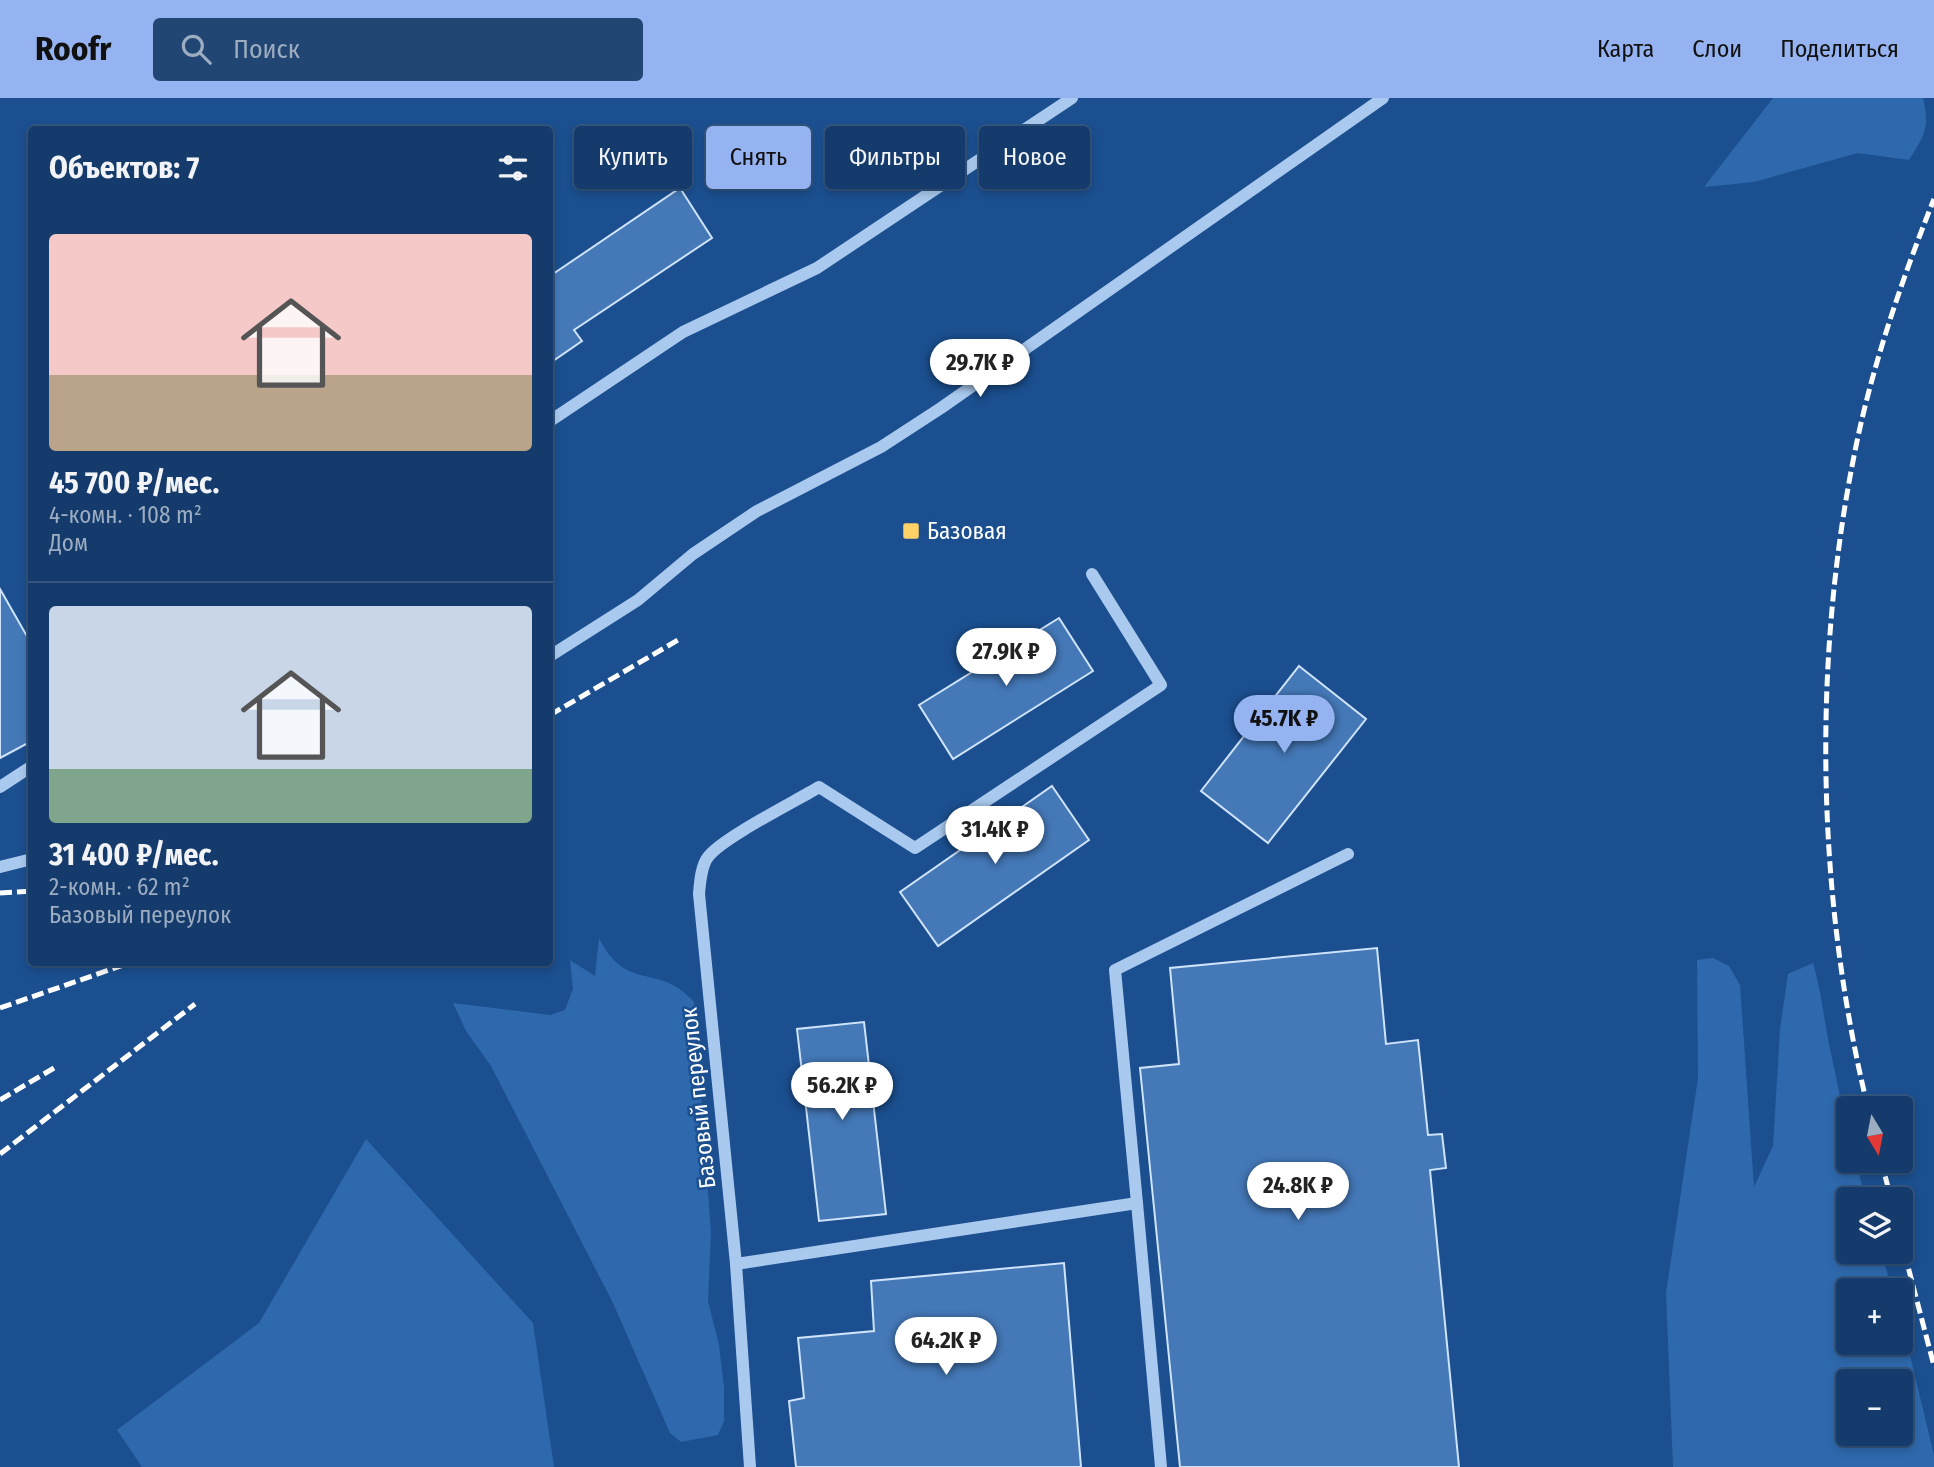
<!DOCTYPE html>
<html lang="ru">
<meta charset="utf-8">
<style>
:root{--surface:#143b6b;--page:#214673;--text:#f1f3f6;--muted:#9dadc1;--line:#33557e;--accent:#95b2f1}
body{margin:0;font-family:"Fira Sans Condensed",sans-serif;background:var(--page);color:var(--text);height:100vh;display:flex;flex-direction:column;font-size:26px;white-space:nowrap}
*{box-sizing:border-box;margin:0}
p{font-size:23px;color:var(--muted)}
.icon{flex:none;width:38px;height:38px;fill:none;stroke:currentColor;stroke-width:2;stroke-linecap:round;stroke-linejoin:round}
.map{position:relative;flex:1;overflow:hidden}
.details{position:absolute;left:28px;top:28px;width:525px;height:840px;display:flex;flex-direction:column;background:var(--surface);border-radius:7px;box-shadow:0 4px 10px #0003,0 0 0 2px var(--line)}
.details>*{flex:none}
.banner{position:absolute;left:574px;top:28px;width:665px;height:63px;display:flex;gap:14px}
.needle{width:46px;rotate:170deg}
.buttons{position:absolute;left:1836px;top:998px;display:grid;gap:14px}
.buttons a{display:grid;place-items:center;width:77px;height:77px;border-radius:7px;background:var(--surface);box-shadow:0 4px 10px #0003,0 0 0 2px var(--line);font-size:35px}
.price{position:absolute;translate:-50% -60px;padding:0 16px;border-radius:24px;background:#fff;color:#222;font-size:23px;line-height:46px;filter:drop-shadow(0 2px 4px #0008)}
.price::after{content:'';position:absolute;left:50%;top:42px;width:21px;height:16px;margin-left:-10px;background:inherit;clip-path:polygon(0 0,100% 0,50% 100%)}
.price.on{background:var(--accent);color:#111}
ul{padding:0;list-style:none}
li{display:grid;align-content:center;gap:14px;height:371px;padding:0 21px}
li+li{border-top:2px solid var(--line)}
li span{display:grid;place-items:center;height:217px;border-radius:7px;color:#555}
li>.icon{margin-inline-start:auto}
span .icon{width:126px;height:126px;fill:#fffc;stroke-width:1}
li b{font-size:30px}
h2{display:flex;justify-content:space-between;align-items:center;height:84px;padding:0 21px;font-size:30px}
.chip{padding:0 24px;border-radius:7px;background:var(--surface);box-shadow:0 4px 10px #0003,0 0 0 2px var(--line);font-size:24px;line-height:63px}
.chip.on{background:var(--accent);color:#111}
header{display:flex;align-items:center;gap:42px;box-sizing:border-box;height:98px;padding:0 35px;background:var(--accent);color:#111}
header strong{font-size:33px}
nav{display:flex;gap:38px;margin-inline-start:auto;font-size:24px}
.search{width:490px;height:63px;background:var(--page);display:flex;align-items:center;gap:18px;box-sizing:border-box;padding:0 24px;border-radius:7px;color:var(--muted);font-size:26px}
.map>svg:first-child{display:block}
</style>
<header>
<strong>Roofr</strong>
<div class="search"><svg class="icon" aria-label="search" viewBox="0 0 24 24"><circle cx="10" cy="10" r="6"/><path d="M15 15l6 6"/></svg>Поиск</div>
<nav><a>Карта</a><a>Слои</a><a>Поделиться</a></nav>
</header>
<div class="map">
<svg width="1934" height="1369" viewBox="0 0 1934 1369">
<rect width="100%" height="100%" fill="#1b4f8f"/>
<g fill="#2e69ad" fill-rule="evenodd">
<path d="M1773 0H1923C1930 30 1925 37 1909 62L1858 55 1754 84 1704 89Z"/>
<path d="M599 840C627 896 658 863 694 904L711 1134 708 1203 719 1247 724 1289V1323L718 1337 681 1344 670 1335 613 1205 491 968 466 933 453 905 550 917 565 912 573 891 570 862 595 878Z"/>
<path d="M1713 860 1729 868 1740 887 1754 1089 1773 1048 1780 931 1788 876 1813 865C1822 895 1824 925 1831 955 1838 991 1848 1025 1848 1062H1855L1866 1101H1848V1153H1881L1892 1192H1848V1244H1900L1901 1220 1934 1357V1369H1673L1666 1195 1698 980 1697 862ZM1848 1283H1900V1335H1848Z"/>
<polygon points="366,1041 533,1225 554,1369 142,1369 117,1332 259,1225"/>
</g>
<g fill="#4478b7" stroke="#cfe3fa" stroke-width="2">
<polygon points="680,90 712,140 574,232 582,243 550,265 550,178"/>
<polygon points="0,491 32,547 32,643 0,660"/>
<polygon points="1059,520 1093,573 953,661 919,607"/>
<polygon points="1299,568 1366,621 1268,745 1201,693"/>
<polygon points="1052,688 1089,742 938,848 900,794"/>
<polygon points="1377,850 1386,946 1418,942 1428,1037 1442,1036 1446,1070 1430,1072 1459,1369 1180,1369 1140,970 1179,966 1170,870"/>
<polygon points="864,924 886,1116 819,1123 797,931"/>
<polygon points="1064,1165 1081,1369 796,1369 789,1303 804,1300 798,1240 874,1233 871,1183"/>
</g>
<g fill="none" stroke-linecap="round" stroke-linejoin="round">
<g stroke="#a9c9ee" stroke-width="12">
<polyline points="550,323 683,234 817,170 1072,0"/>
<polyline points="550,558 638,502 693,456 757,413 881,349 941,310 1383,0"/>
<polyline points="0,689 32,668"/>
<polyline points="0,769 32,761"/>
<polyline points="1137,1105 1115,872 1348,756"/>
<polyline points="736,1166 1137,1105 1161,1369"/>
<path d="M750 1369 736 1166 699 796C700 784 701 768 708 759 722 740 796 703 819 689L915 750 1161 587 1092 476"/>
</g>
<g stroke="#fff" stroke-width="5" stroke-dasharray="12 5" stroke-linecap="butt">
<polyline points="550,617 678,542"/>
<polyline points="0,795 32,793"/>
<polyline points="0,910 132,864"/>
<polyline points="0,1002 54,970"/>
<path d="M1868 1010C1817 802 1812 568 1854 358 1871 271 1901 184 1934 101"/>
<polyline points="0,1056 195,906"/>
<polyline points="1881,1062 1891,1101"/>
<polyline points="1900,1138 1934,1268"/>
</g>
</g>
<rect fill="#ffd166" stroke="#1b4f8f" stroke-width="2.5" x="902" y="424" width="18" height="18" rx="3.5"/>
<g text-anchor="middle" stroke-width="5" stroke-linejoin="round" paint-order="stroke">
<g font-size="23" fill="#fff" stroke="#1b4f8f" text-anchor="start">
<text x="927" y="441">Базовая</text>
</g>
<g font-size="23" fill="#fff" stroke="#1b4f8f">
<text transform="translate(698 1000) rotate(-96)" y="8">Базовый переулок</text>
</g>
</g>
</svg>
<div class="buttons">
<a><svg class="needle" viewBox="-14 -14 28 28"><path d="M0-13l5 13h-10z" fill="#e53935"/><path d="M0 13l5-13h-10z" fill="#9dadc1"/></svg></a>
<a><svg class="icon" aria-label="layers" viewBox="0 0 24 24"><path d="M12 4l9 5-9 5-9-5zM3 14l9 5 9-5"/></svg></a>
<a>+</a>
<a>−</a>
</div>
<b class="price" style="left:980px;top:301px">29.7K ₽</b>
<b class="price" style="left:1006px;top:590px">27.9K ₽</b>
<b class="price on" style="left:1284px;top:657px">45.7K ₽</b>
<b class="price" style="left:995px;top:768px">31.4K ₽</b>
<b class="price" style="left:842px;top:1024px">56.2K ₽</b>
<b class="price" style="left:1298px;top:1124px">24.8K ₽</b>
<b class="price" style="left:946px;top:1279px">64.2K ₽</b>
<div class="banner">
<a class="chip">Купить</a>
<a class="chip on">Снять</a>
<a class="chip">Фильтры</a>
<a class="chip">Новое</a>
</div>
<section class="details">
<h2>Объектов: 7<svg class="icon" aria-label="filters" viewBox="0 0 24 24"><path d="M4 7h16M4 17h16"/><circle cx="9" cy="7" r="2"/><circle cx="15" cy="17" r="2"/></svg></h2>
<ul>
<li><span style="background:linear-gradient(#f6c9c9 65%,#b9a48a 0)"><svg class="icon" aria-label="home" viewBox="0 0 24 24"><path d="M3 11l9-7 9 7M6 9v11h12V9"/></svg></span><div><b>45 700 ₽/мес.</b><p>4-комн. · 108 m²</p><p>Дом</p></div></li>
<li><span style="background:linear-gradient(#c9d6e8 75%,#7fa58c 0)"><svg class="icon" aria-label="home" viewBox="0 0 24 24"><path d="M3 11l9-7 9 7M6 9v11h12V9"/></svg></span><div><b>31 400 ₽/мес.</b><p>2-комн. · 62 m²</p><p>Базовый переулок</p></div></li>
</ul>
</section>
</div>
